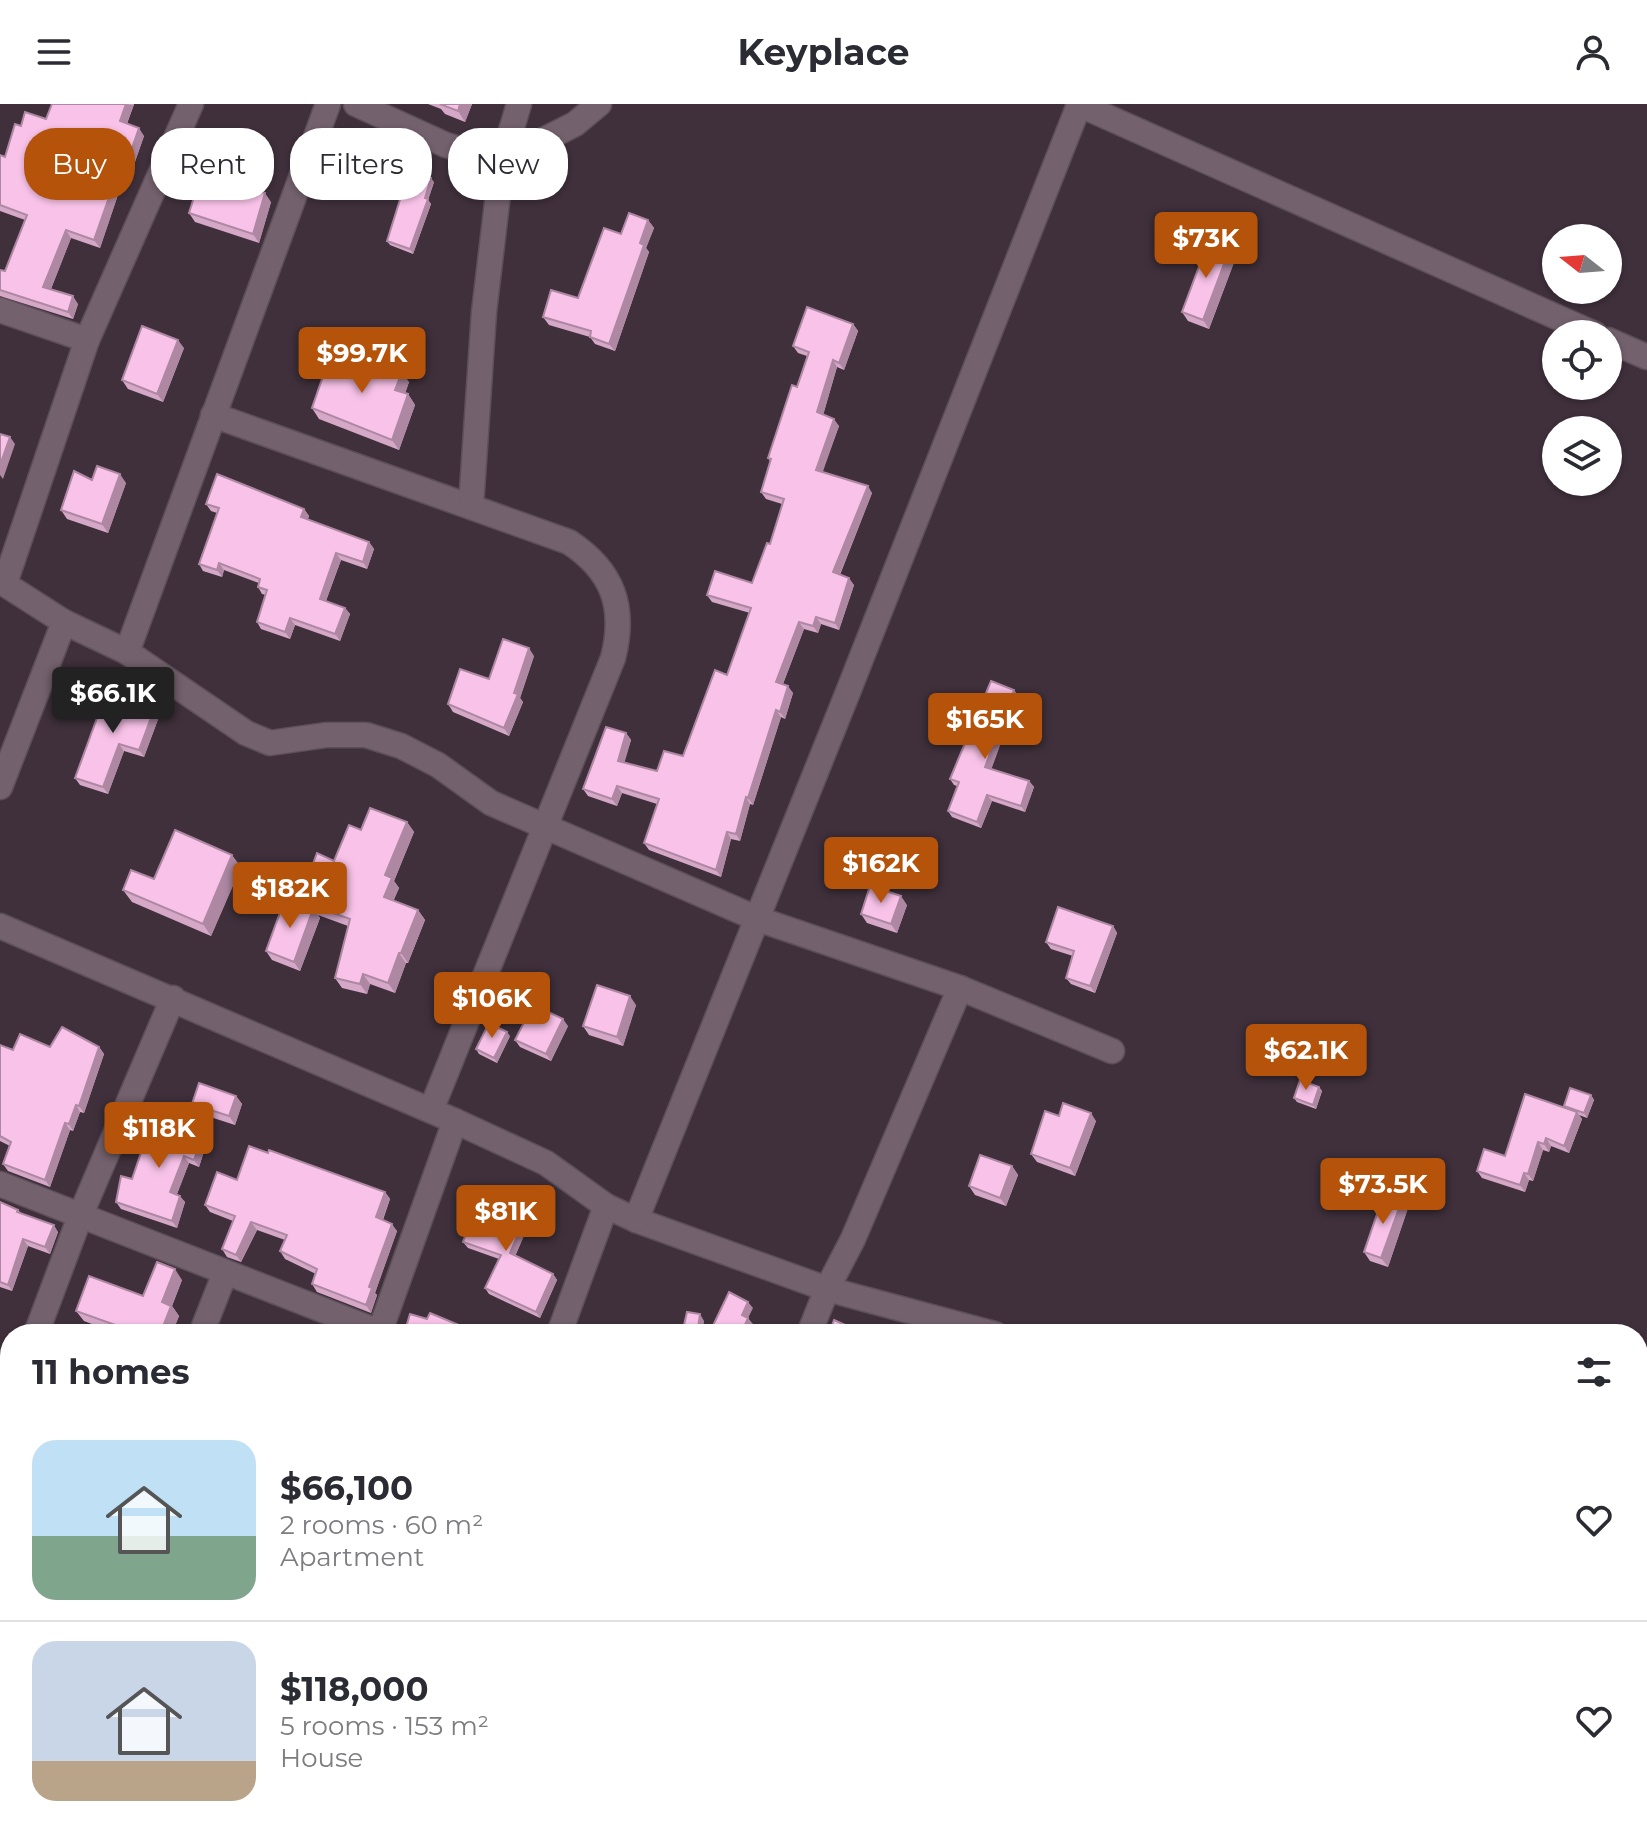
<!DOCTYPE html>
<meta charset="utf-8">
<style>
:root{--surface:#fff;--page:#f7f7f7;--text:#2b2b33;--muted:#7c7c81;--line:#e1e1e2;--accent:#b45309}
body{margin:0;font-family:Montserrat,sans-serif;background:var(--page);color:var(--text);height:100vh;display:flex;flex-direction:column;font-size:30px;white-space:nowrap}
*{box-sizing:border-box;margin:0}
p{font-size:26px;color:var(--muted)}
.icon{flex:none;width:44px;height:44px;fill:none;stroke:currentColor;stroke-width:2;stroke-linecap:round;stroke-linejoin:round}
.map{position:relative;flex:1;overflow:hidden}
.drawer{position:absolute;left:0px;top:1220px;width:1648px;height:514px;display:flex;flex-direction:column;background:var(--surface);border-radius:32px 32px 0 0;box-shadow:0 2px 6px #0004}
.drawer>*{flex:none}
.guide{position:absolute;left:24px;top:24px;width:800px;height:72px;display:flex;gap:16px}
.needle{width:52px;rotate:287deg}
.fabs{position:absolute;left:1542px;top:120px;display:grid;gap:16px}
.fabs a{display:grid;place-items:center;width:80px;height:80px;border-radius:50%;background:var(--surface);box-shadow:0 2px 6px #0004;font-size:40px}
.price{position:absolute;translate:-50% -68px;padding:0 18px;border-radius:8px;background:var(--accent);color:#fff;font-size:26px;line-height:52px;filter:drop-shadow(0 2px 4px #0008)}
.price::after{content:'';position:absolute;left:50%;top:48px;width:24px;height:18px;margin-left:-12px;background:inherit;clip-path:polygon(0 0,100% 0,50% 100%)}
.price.on{background:#222;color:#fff}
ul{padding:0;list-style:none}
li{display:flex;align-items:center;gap:24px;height:200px;padding:0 32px}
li+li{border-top:2px solid var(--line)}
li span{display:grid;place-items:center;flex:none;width:224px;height:160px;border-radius:24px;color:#555}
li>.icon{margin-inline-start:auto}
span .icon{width:96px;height:96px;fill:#fffc;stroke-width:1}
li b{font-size:34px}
h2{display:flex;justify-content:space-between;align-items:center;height:96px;padding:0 32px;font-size:34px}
.chip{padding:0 28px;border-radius:32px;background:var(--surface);box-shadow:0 2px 6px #0004;font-size:28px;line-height:72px}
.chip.on{background:var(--accent);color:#fff}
header{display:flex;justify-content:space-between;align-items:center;height:104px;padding:0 32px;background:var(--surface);font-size:36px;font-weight:700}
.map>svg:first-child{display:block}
</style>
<header><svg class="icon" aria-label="menu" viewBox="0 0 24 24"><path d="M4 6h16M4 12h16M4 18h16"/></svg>Keyplace<svg class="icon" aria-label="person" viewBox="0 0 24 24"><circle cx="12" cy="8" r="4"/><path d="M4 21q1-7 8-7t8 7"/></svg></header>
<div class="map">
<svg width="1647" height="1733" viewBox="0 0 1647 1733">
<rect width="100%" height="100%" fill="#3f303b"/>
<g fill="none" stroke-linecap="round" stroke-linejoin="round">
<g stroke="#5d4f59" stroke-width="27">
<g id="minor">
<polyline points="356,0 446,41 502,57 575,20 599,0"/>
<polyline points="1078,0 1595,230"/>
<polyline points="0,206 87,236"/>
<polyline points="1608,236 1647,253"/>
<path d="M213 311 569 438C613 467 626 503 613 554L431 1006"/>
<polyline points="471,402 484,208 502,57 519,0"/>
<polyline points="0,477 64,518 127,548 246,629 270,639 326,631 366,631 401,642 438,661 491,699 758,815 960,884 1112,947"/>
<polyline points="5,479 87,236 191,0"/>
<polyline points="127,548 328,0"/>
<polyline points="0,683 64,518"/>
<polyline points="0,822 455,1017 546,1059 606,1102 636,1116 827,1185 995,1230"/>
<polyline points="0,1080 379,1228"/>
<polyline points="636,1116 848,588 1079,1"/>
<polyline points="36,1230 81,1110 173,894"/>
<polyline points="201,1230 225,1169"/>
<polyline points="379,1230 455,1017"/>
<polyline points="559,1230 606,1102"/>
<polyline points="809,1230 827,1185 853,1135 960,884"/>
<polyline points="0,1327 10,1300"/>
<polyline points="0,1459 10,1463"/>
<polyline points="1638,1481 1647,1476"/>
<polyline points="1638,1672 1647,1652"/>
<polyline points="126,1724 149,1733"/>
<polyline points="754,1724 775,1733"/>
<polyline points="0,1729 10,1704"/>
<polyline points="369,1733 373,1724"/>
<polyline points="614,1733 618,1724"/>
<polyline points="804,1733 808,1724"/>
<polyline points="1022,1733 1026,1724"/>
<polyline points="1241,1733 1245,1724"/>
<polyline points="1391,1733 1395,1724"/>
<polyline points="1609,1733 1613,1724"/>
</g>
</g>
<use href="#minor" stroke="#73616d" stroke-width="24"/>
</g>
<g fill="#d6a8c8">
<polygon points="52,0 134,0 127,20 144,32 130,72 125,70 100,144 71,134 51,185 78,200 73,215 0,192 0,166 5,167 25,116 0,107 0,51 5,53 21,22 46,15"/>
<polygon points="428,0 472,0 465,18 445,10 441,5"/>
<polygon points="434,78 428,96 431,100 413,150 390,141 387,137"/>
<polygon points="271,98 259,139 195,118 189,109"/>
<polygon points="648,116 654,124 646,144 649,148 615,247 595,240 590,233 549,221 543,213 578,194 621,130"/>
<polygon points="1236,153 1209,225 1188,217 1182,208"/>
<polygon points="853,220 858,227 844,266 837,263 823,311 839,322 822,368 872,389 840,471 854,481 839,526 821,520 818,529 804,525 783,580 793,589 785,615 781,613 753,701 750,700 740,737 731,735 721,773 649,746 644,739 657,700 622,689 617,702 588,692 583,685 626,629 631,636 624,658 657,667 683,652 727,571 750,509 712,498 707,491 752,479 770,440 782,400 766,395 761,388 770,357 768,354 797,283 807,252 798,249 793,242"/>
<polygon points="184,244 163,298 128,285 122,276"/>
<polygon points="341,262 409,278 405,289 408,290 415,301 399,346 319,315 312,304"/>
<polygon points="92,376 126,379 108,429 67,415 61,406"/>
<polygon points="206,400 304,405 309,412 308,415 369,438 374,445 367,465 341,456 326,497 345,504 350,510 340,537 295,521 290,535 261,525 257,518 266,491 262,490 258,483 259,479 224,466 222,473 203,467 199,460 217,409 211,407"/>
<polygon points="534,552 520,594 523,598 509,632 453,608 448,600 489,575"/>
<polygon points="1014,586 1018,592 991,665 1029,677 1034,683 1025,708 992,697 981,724 952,713 948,707 957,682 954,681 950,675"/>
<polygon points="155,603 160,610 144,653 124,647 108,690 80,681 75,674"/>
<polygon points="407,718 414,728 394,777 399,784 393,797 418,806 425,816 408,859 406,859 395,889 370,880 367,890 342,884 335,874 348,822 318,811 320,814 300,867 272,856 266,847 302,801 299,797 361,726"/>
<polygon points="241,763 211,832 132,798 123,786 154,775"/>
<polygon points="907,801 897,829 867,819 861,810"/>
<polygon points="1113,822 1117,829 1095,889 1071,880 1066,874 1073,852 1051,845 1046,838"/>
<polygon points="636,901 623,942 589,931 583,922"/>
<polygon points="568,922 551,957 520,943 515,936"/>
<polygon points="510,932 497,959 479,950 476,945"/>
<polygon points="0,941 13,946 50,943 99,943 104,950 84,1009 80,1008 73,1027 70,1026 50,1083 8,1067 3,1060 10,1042 0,1037"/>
<polygon points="1319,983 1322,987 1316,1005 1297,998 1294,994"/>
<polygon points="1591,991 1594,996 1587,1014 1579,1011 1582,1015 1569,1049 1551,1042 1549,1048 1543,1046 1533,1077 1529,1076 1525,1088 1482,1074 1477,1067 1505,1052 1565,1004"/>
<polygon points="236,992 242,1000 235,1021 198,1009 192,1000"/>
<polygon points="1059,1012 1096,1017 1075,1072 1037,1058 1031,1050"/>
<polygon points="203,1031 207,1038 199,1063 189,1059 177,1090 185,1098 177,1124 121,1105 116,1098 132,1075"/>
<polygon points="1012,1062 1018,1071 1006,1102 975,1091 969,1082"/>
<polygon points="237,1076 385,1088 390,1095 383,1116 397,1127 375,1189 377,1191 371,1209 317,1188 312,1180 316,1170 285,1155 280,1147 285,1136 257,1126 241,1158 227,1153 222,1145 233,1117 210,1108 205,1101"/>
<polygon points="0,1098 18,1106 21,1109 58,1128 50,1150 28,1142 12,1187 0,1183"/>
<polygon points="517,1101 521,1107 520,1112 529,1120 515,1152 553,1170 557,1176 540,1214 489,1190 485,1184 499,1155 468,1144 463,1138"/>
<polygon points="1408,1104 1388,1163 1370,1157 1364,1148"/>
<polygon points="182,1176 172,1202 179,1212 172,1229 174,1230 118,1230 84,1217 76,1207 143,1192"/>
<polygon points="0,1495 10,1499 10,1543 0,1540"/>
<polygon points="10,1555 10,1585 3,1576"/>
<polygon points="160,1724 240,1724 237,1733 175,1733 163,1729"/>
<polygon points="1076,1724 1158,1724 1156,1733 1083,1733"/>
</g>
<g fill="#ae88a3">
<polygon points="126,0 134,1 125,24 120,17"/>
<polygon points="460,0 472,0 465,18 458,7"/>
<polygon points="139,24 144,32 130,72 125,64"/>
<polygon points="120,62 125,70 100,144 94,136"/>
<polygon points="431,74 434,78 428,96 431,100 413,150 410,145"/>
<polygon points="265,89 271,98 259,139 253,130"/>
<polygon points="648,116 654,124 646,144 649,148 615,247 609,240"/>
<polygon points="66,126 71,134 49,190 43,183"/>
<polygon points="1230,144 1236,153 1209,225 1203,216"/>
<polygon points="73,192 78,200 73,215 68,208"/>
<polygon points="853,220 858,227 844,266 839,259"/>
<polygon points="178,236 184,244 163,298 157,290"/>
<polygon points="833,256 837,263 822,315 817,308"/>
<polygon points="402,268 409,278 403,296 395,286"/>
<polygon points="408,290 415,301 399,346 392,336"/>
<polygon points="834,315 839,322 821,373 816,366"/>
<polygon points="10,333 15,340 3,375 0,371 0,361"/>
<polygon points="120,370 126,379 108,429 102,420"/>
<polygon points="868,382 872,389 838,475 833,468"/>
<polygon points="304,405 309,412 306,419 301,413"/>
<polygon points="369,438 374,445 367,465 363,458"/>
<polygon points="336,449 341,456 324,502 320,495"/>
<polygon points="219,459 224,466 222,473 217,466"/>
<polygon points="849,474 854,481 839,526 835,519"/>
<polygon points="345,504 350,510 340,537 335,530"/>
<polygon points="816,513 821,520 818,529 813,522"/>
<polygon points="290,514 295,521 290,535 285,528"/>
<polygon points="799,518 804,525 781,585 776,578"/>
<polygon points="529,544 534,552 520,594 523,598 509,632 504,624"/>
<polygon points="788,582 793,589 785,615 780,608"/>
<polygon points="1014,586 1018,592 990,669 985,663"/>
<polygon points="155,603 160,610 144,653 139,646"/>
<polygon points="776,606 781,613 753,701 748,694"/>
<polygon points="626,629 631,636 623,664 618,657"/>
<polygon points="119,640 124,647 108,690 103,683"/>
<polygon points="1029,677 1034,683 1025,708 1021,702"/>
<polygon points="617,682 622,689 617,702 612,695"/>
<polygon points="987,691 992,697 981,724 977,718"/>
<polygon points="746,693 750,700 740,737 736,730"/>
<polygon points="407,718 414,728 394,777 399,784 391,803 384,793 385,771"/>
<polygon points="727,728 731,735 721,773 716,766"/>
<polygon points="232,751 241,763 211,832 203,820"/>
<polygon points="901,792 907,801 897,829 891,820"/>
<polygon points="313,805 320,814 300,867 294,858"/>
<polygon points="418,806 425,816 408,859 401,849"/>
<polygon points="1113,822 1117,829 1095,889 1090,882"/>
<polygon points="399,849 406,859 395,889 388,879"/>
<polygon points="363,870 370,880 367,890 360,880"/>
<polygon points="630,892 636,901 623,942 617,933"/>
<polygon points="563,915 568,922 551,957 546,950"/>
<polygon points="507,928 510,932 497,959 494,954"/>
<polygon points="99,943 104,950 84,1009 79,1002"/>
<polygon points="1319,983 1322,987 1316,1005 1313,1001"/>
<polygon points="1591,991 1594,996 1587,1014 1584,1009"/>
<polygon points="236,992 242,1000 235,1021 229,1012"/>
<polygon points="76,1001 80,1008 73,1027 69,1020"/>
<polygon points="1577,1008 1582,1015 1569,1049 1564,1042"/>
<polygon points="1091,1009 1096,1017 1075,1072 1070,1064"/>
<polygon points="65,1019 70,1026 50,1083 45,1076"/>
<polygon points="203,1031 207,1038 199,1063 194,1056"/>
<polygon points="1546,1034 1551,1042 1549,1048 1544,1040"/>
<polygon points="1538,1038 1543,1046 1533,1077 1528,1070"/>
<polygon points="184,1052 189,1059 175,1095 170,1088"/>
<polygon points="1012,1062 1018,1071 1006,1102 1000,1094"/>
<polygon points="1524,1069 1529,1076 1525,1088 1520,1081"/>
<polygon points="385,1088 390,1095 381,1120 376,1113"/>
<polygon points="180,1092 185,1098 177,1124 172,1117"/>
<polygon points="1402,1096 1408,1104 1388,1163 1381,1154"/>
<polygon points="517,1101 521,1107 519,1115 514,1110"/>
<polygon points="525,1114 529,1120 514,1155 510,1149"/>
<polygon points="251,1118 257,1126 241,1158 236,1151"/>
<polygon points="392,1120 397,1127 375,1189 377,1191 371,1209 366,1201 369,1183"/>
<polygon points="54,1121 58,1128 50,1150 45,1143"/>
<polygon points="23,1135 28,1142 12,1187 8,1181"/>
<polygon points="175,1165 182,1176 172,1202 179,1212 172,1230 162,1225 162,1198"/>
<polygon points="553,1170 557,1176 540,1214 536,1208"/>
<polygon points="748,1198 753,1204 748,1214 753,1220 748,1230 741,1230 742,1211"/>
<polygon points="700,1210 704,1217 703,1230 698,1224"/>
<polygon points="1644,1274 1647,1279 1647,1292 1641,1308 1638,1304 1638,1292"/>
<polygon points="1639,1547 1644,1555 1638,1576 1638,1549"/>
<polygon points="0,1654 6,1662 0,1676"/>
<polygon points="233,1724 240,1724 237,1733 230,1733"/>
<polygon points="534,1724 542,1724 538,1733 531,1733"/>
<polygon points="677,1724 690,1724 686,1733 673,1733"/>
<polygon points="965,1724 975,1724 971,1733 961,1733"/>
<polygon points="1147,1724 1158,1724 1156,1733 1148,1733 1146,1730"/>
<polygon points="1365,1724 1370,1724 1375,1731 1374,1733 1362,1733"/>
<polygon points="1565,1724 1578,1724 1574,1733 1561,1733"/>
</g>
<g fill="#f9c3e9" stroke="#ae88a3" stroke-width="2">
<polygon points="52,0 126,0 120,17 139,24 125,64 120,62 94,136 66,126 43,183 73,192 68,208 0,186 0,166 5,167 27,111 0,101 0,51 5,53 15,20 21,22 25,8 46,15"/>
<polygon points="440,0 460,0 458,7"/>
<polygon points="409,67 431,74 425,94 428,95 410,145 387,137"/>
<polygon points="202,68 265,89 253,130 189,109"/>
<polygon points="629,109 648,116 640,139 644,141 609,240 590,233 591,227 543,213 551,186 578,194 604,124 621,130"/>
<polygon points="1209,136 1230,144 1203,216 1182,208"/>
<polygon points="807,203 853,220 839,259 833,256 817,308 834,315 816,366 868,382 833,468 849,474 835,519 816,513 813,522 799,518 776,578 788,582 780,608 776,606 748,694 746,693 736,730 727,728 716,766 644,739 659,695 617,682 612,695 583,685 606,623 626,629 618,657 657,667 664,647 683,652 715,566 727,571 751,504 707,491 715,467 752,479 767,439 770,440 784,395 761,388 771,355 768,354 792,281 797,283 809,248 793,242"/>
<polygon points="142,222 178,236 157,290 122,276"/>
<polygon points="347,248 402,268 395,286 408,290 392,336 312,304 328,258 341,262"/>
<polygon points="0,330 10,333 0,361"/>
<polygon points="97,362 120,370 102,420 61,406 74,367 92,376"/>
<polygon points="217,370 304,405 301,413 369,438 363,458 336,449 320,495 345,504 335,530 290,514 285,528 257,518 267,486 258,483 260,475 219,459 217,466 199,460 219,404 206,400"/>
<polygon points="503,535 529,544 514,589 518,590 504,624 448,600 460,565 489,575"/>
<polygon points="991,577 1014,586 985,663 1029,677 1021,702 987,691 977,718 948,707 959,678 950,675"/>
<polygon points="107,587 155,603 139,646 119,640 103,683 75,674"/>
<polygon points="370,704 407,718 385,771 392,774 384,793 418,806 401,849 399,849 388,879 363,870 360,880 335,874 350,815 299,797 317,749 334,757 349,721 361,726"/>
<polygon points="175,726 232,751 203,820 123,786 131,766 154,775"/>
<polygon points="870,782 901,792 891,820 861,810"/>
<polygon points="285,795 313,805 294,858 266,847"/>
<polygon points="1058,803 1113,822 1090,882 1066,874 1074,847 1046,838"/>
<polygon points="597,881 630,892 617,933 583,922"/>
<polygon points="533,901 563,915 546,950 515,936"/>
<polygon points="489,919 507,928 494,954 476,945"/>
<polygon points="62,923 99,943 79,1002 76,1001 69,1020 65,1019 45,1076 3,1060 11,1038 0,1032 0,941 13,946 20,930 50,943"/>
<polygon points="1300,976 1319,983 1313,1001 1294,994"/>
<polygon points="199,979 236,992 229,1012 192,1000"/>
<polygon points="1570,984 1591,991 1584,1009 1564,1002"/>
<polygon points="1525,990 1577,1008 1564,1042 1546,1034 1544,1040 1538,1038 1528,1070 1524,1069 1520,1081 1477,1067 1484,1045 1505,1052"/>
<polygon points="1063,999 1091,1009 1070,1064 1031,1050 1045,1007 1059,1012"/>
<polygon points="153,1014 203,1031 194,1056 184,1052 170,1088 180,1092 172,1117 116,1098 121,1072 132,1075"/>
<polygon points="249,1042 268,1049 269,1046 385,1088 376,1113 392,1120 369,1183 372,1184 366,1201 312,1180 317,1165 280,1147 287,1131 251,1118 236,1151 222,1145 235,1112 205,1101 217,1068 237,1076"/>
<polygon points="980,1051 1012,1062 1000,1094 969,1082"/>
<polygon points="481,1089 517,1101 514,1110 525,1114 510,1149 553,1170 536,1208 485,1184 501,1151 463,1138"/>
<polygon points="1384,1090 1402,1096 1381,1154 1364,1148"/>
<polygon points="0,1098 18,1106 17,1108 54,1121 45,1143 23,1135 8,1181 0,1178"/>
<polygon points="157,1158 175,1165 162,1198 171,1202 162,1225 174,1230 128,1230 129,1226 76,1207 89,1172 143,1192"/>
<polygon points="729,1188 748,1198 742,1211 748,1214 741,1230 682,1230 687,1208 700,1210 698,1224 710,1228"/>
<polygon points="430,1209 480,1230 435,1230 431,1228 430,1230 404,1230 410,1210 427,1215"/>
<polygon points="834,1216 865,1230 829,1230"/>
<polygon points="1638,1272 1644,1274 1638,1292"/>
<polygon points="0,1495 10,1499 10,1537 0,1534"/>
<polygon points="10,1555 10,1578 3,1576"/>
<polygon points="73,1724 114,1724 134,1733 42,1733 42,1728"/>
<polygon points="164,1724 233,1724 230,1733 190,1733"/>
<polygon points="451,1724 534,1724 531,1733 448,1733"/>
<polygon points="629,1724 677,1724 673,1733 624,1733"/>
<polygon points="908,1724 965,1724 961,1733 906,1733"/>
<polygon points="1098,1724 1147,1724 1146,1730 1150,1733 1114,1733 1117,1726"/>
<polygon points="1288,1724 1365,1724 1362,1733 1285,1733"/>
<polygon points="1513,1724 1565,1724 1561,1733 1508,1733"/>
<polygon points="727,1727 747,1733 725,1733"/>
</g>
</svg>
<div class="fabs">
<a><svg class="needle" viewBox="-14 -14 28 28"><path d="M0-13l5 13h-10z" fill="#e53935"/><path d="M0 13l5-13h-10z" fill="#7c7c81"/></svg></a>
<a><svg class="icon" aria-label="locate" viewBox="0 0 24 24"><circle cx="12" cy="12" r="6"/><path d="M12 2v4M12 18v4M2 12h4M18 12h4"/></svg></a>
<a><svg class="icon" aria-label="layers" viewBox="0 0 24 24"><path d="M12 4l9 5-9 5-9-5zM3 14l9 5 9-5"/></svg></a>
</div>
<b class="price" style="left:1206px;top:176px">$73K</b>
<b class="price" style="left:362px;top:291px">$99.7K</b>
<b class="price on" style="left:113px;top:631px">$66.1K</b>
<b class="price" style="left:985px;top:657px">$165K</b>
<b class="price" style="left:881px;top:801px">$162K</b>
<b class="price" style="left:290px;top:826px">$182K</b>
<b class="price" style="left:492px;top:936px">$106K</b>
<b class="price" style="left:1306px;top:988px">$62.1K</b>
<b class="price" style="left:159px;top:1066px">$118K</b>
<b class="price" style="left:1383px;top:1122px">$73.5K</b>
<b class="price" style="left:506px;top:1149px">$81K</b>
<div class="guide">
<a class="chip on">Buy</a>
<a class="chip">Rent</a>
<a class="chip">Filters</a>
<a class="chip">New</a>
</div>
<section class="drawer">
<h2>11 homes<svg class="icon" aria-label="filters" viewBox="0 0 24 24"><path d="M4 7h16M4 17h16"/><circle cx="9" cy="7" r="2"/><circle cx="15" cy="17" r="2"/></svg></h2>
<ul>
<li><span style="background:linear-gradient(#bfe0f5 60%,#7fa58c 0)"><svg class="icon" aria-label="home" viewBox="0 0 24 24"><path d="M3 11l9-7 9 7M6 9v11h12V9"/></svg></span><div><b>$66,100</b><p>2 rooms · 60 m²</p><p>Apartment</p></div><svg class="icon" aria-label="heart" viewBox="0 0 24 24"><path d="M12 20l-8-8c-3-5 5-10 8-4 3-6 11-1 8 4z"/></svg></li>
<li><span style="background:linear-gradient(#c9d6e8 75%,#b9a48a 0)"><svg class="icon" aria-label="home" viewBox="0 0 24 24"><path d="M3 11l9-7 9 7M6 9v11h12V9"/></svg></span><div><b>$118,000</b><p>5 rooms · 153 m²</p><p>House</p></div><svg class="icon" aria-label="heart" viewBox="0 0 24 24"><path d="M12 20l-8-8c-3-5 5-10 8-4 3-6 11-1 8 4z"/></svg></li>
</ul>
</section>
</div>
